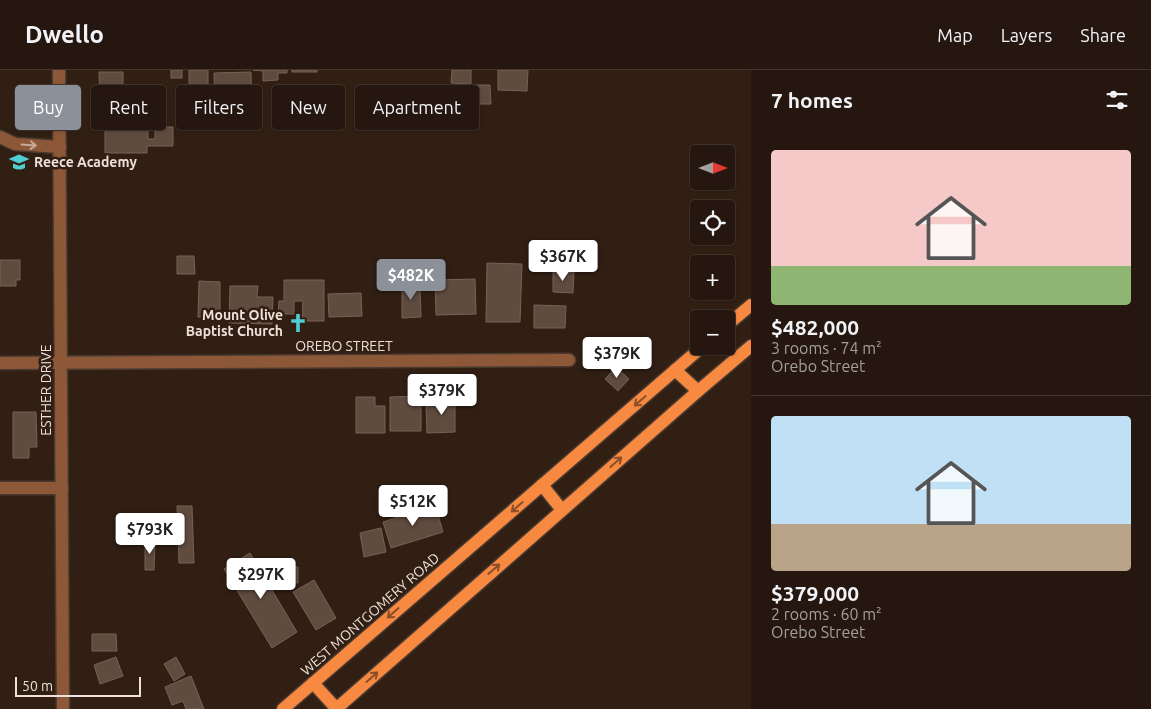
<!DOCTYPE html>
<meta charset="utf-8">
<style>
:root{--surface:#25170f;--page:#31241d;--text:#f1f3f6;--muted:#a39f9e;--line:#42362f;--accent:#8c9099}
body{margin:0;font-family:Ubuntu,sans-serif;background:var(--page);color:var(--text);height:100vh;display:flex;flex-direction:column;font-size:19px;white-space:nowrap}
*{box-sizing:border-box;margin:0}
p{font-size:16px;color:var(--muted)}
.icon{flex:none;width:28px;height:28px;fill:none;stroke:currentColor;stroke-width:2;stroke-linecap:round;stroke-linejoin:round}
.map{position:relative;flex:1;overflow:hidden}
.sheet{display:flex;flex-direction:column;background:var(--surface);width:400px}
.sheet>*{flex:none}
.top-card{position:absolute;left:15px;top:15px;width:475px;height:45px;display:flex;gap:10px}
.needle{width:32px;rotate:90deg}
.tools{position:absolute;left:690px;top:75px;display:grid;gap:10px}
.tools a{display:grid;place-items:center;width:45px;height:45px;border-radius:5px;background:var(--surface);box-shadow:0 1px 4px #0004,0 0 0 1px var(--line);font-size:25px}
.scale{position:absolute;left:15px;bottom:12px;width:126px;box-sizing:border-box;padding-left:5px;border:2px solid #eee0d9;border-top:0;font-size:14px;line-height:18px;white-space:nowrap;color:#eee0d9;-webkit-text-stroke:4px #311f14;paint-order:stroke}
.price{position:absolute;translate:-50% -42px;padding:0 11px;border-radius:5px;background:#fff;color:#222;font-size:16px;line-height:32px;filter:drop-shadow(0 1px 2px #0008)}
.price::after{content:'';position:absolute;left:50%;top:30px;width:15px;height:11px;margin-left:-8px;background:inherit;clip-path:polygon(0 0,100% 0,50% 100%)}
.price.selected{background:var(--accent);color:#fff}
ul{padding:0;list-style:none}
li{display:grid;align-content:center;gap:10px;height:265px;padding:0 20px}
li+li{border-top:1px solid var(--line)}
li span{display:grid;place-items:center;height:155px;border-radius:5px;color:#555}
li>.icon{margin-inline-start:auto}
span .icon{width:90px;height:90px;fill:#fffc;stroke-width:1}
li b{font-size:21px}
h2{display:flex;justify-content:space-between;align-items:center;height:60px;padding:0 20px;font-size:21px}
.pill{padding:0 18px;border-radius:5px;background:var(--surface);box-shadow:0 1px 4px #0004,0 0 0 1px var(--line);font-size:18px;line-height:45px}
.pill.selected{background:var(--accent);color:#fff}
header{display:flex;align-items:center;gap:30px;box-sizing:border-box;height:70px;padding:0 25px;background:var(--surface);border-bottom:1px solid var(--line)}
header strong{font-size:24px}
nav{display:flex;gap:28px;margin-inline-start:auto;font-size:18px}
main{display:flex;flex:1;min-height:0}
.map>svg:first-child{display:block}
</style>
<header>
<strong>Dwello</strong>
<nav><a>Map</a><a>Layers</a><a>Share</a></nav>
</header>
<main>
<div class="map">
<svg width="751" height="639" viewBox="0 0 751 639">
<rect width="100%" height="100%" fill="#311f14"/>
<g fill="#604b3f" stroke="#786255">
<rect x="171" y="0" width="11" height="8"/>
<rect x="189" y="0" width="19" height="34"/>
<polygon points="253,0 287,0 287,3 278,3 278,10 263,11 263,1"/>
<rect x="292" y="0" width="25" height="2"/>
<polygon points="452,0 471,0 471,14 451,13"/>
<polygon points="498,0 528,0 527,21 498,20"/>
<polygon points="99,2 123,2 123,42 100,42"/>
<polygon points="251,2 252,47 215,48 214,3"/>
<polygon points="468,15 490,15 491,34 468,34"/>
<polygon points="105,55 148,55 148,69 155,69 155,57 173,57 173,76 147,76 147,83 105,83"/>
<polygon points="177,186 194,186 195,204 177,204"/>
<polygon points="0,190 20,190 20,210 16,210 16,216 0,216"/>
<polygon points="487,193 522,194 520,252 486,252"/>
<polygon points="553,202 574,202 573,223 553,222"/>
<polygon points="726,202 735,212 726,219"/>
<polygon points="475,209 476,244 436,245 435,210"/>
<polygon points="284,210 324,210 324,251 302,251 303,231 294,231 294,244 278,244 279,231 284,231"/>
<polygon points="199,211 220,212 220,248 198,247"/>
<polygon points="402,214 420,214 421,247 402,248"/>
<polygon points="230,216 258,216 257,227 273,227 272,254 229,253"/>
<polygon points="361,223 362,246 329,247 328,224"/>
<polygon points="534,235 566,236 565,258 534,258"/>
<polygon points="616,297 629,309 618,321 605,309"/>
<polygon points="421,326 421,361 390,361 390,327"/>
<polygon points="356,327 375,327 375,336 385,336 385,363 356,363"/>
<polygon points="436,327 455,327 455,362 427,363 426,336 436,335"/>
<polygon points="13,342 36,342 37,377 29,377 29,388 13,388"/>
<polygon points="435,435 443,462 391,478 383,452"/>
<polygon points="177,436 192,436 194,493 179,493"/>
<polygon points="381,458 386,482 364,487 360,463"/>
<polygon points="145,470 155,470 154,500 145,500"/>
<polygon points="250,483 297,562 272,578 224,499"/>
<polygon points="268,496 298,497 298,513 268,512"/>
<polygon points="314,510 336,548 316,560 293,522"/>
<polygon points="92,564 116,564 117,581 92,581"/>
<polygon points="116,587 123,606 100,614 94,595"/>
<polygon points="176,587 185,604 174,611 164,594"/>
<polygon points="191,606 204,639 186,639 183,631 172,635 165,617"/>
</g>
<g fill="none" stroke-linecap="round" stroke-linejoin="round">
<g stroke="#4b3a30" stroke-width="15">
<g id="minor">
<polyline points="59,0 63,639"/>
<polyline points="0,67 15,74 60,77"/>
<polyline points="0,293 569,290"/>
<polyline points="0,418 62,418"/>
</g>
</g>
<g stroke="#4b3a30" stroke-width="15">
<g id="major">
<polyline points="726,256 751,235"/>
<polyline points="675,300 698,321"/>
<polyline points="542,415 562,440"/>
<polyline points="313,613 336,638"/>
<polyline points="283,639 703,276"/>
<polyline points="336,639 698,321 751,276"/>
</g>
</g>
<use href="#minor" stroke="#8d5838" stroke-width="12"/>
<use href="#major" stroke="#f78941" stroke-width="12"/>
</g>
<defs><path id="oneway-shaft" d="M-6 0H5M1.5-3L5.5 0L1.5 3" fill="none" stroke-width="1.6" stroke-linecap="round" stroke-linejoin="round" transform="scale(1.25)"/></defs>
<use stroke="#c7aa99" href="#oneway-shaft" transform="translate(29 75) rotate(4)"/>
<g stroke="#8a4f28">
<use href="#oneway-shaft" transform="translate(640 331) rotate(139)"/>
<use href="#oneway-shaft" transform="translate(616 392) rotate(-41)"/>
<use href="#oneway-shaft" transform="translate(517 437) rotate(139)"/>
<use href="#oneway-shaft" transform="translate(494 499) rotate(-41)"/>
<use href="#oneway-shaft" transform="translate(393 543) rotate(139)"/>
<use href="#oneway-shaft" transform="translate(372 607) rotate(-41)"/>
</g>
<defs>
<g id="school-bare" transform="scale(1.5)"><path d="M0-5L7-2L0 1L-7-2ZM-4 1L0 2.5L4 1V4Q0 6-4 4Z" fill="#51ccd3" stroke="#311f14" stroke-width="2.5" paint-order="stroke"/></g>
<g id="church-bare" transform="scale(1.5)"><path d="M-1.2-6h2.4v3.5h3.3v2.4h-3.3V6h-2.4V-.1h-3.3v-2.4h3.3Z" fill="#51ccd3" stroke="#311f14" stroke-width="2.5" paint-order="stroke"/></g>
</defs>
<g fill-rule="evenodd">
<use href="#school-bare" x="19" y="92"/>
<use href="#church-bare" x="298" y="253"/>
</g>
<g text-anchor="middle" stroke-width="5" stroke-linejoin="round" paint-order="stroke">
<g font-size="14" font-weight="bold" fill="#eee0d9" stroke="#311f14" text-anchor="start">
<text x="34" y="97">Reece Academy</text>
<text x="283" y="250" text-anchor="end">Mount Olive<tspan x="283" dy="16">Baptist Church</tspan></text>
</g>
<g font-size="14" fill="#eee0d9" stroke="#311f14">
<text x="344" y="281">OREBO STREET</text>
<text transform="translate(46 320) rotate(-90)" y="5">ESTHER DRIVE</text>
<text transform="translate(370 544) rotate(-41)" y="5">WEST MONTGOMERY ROAD</text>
</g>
</g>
</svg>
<div class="tools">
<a><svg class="needle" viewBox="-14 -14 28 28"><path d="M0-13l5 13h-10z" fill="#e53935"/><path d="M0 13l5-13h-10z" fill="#a39f9e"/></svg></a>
<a><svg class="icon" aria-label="locate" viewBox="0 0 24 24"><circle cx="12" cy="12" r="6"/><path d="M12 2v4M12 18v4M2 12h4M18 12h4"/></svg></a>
<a>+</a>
<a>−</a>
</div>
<div class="scale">50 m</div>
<b class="price" style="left:563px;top:212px">$367K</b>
<b class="price selected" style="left:411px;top:231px">$482K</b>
<b class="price" style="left:617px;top:309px">$379K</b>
<b class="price" style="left:442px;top:346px">$379K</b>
<b class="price" style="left:413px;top:457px">$512K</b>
<b class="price" style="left:150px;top:485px">$793K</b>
<b class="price" style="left:261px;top:530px">$297K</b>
<div class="top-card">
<a class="pill selected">Buy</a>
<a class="pill">Rent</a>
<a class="pill">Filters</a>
<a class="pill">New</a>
<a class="pill">Apartment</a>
</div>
</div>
<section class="sheet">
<h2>7 homes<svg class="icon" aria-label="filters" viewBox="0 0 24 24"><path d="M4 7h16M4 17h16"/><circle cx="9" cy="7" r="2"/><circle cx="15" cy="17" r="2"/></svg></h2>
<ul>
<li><span style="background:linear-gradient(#f6c9c9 75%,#8fb573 0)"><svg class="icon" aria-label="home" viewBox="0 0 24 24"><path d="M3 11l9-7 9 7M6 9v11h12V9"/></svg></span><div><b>$482,000</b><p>3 rooms · 74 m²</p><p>Orebo Street</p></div></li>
<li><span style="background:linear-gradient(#bfe0f5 70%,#b9a48a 0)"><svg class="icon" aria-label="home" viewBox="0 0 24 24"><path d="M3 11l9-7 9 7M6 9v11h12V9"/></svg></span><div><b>$379,000</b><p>2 rooms · 60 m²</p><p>Orebo Street</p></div></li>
</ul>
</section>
</main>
